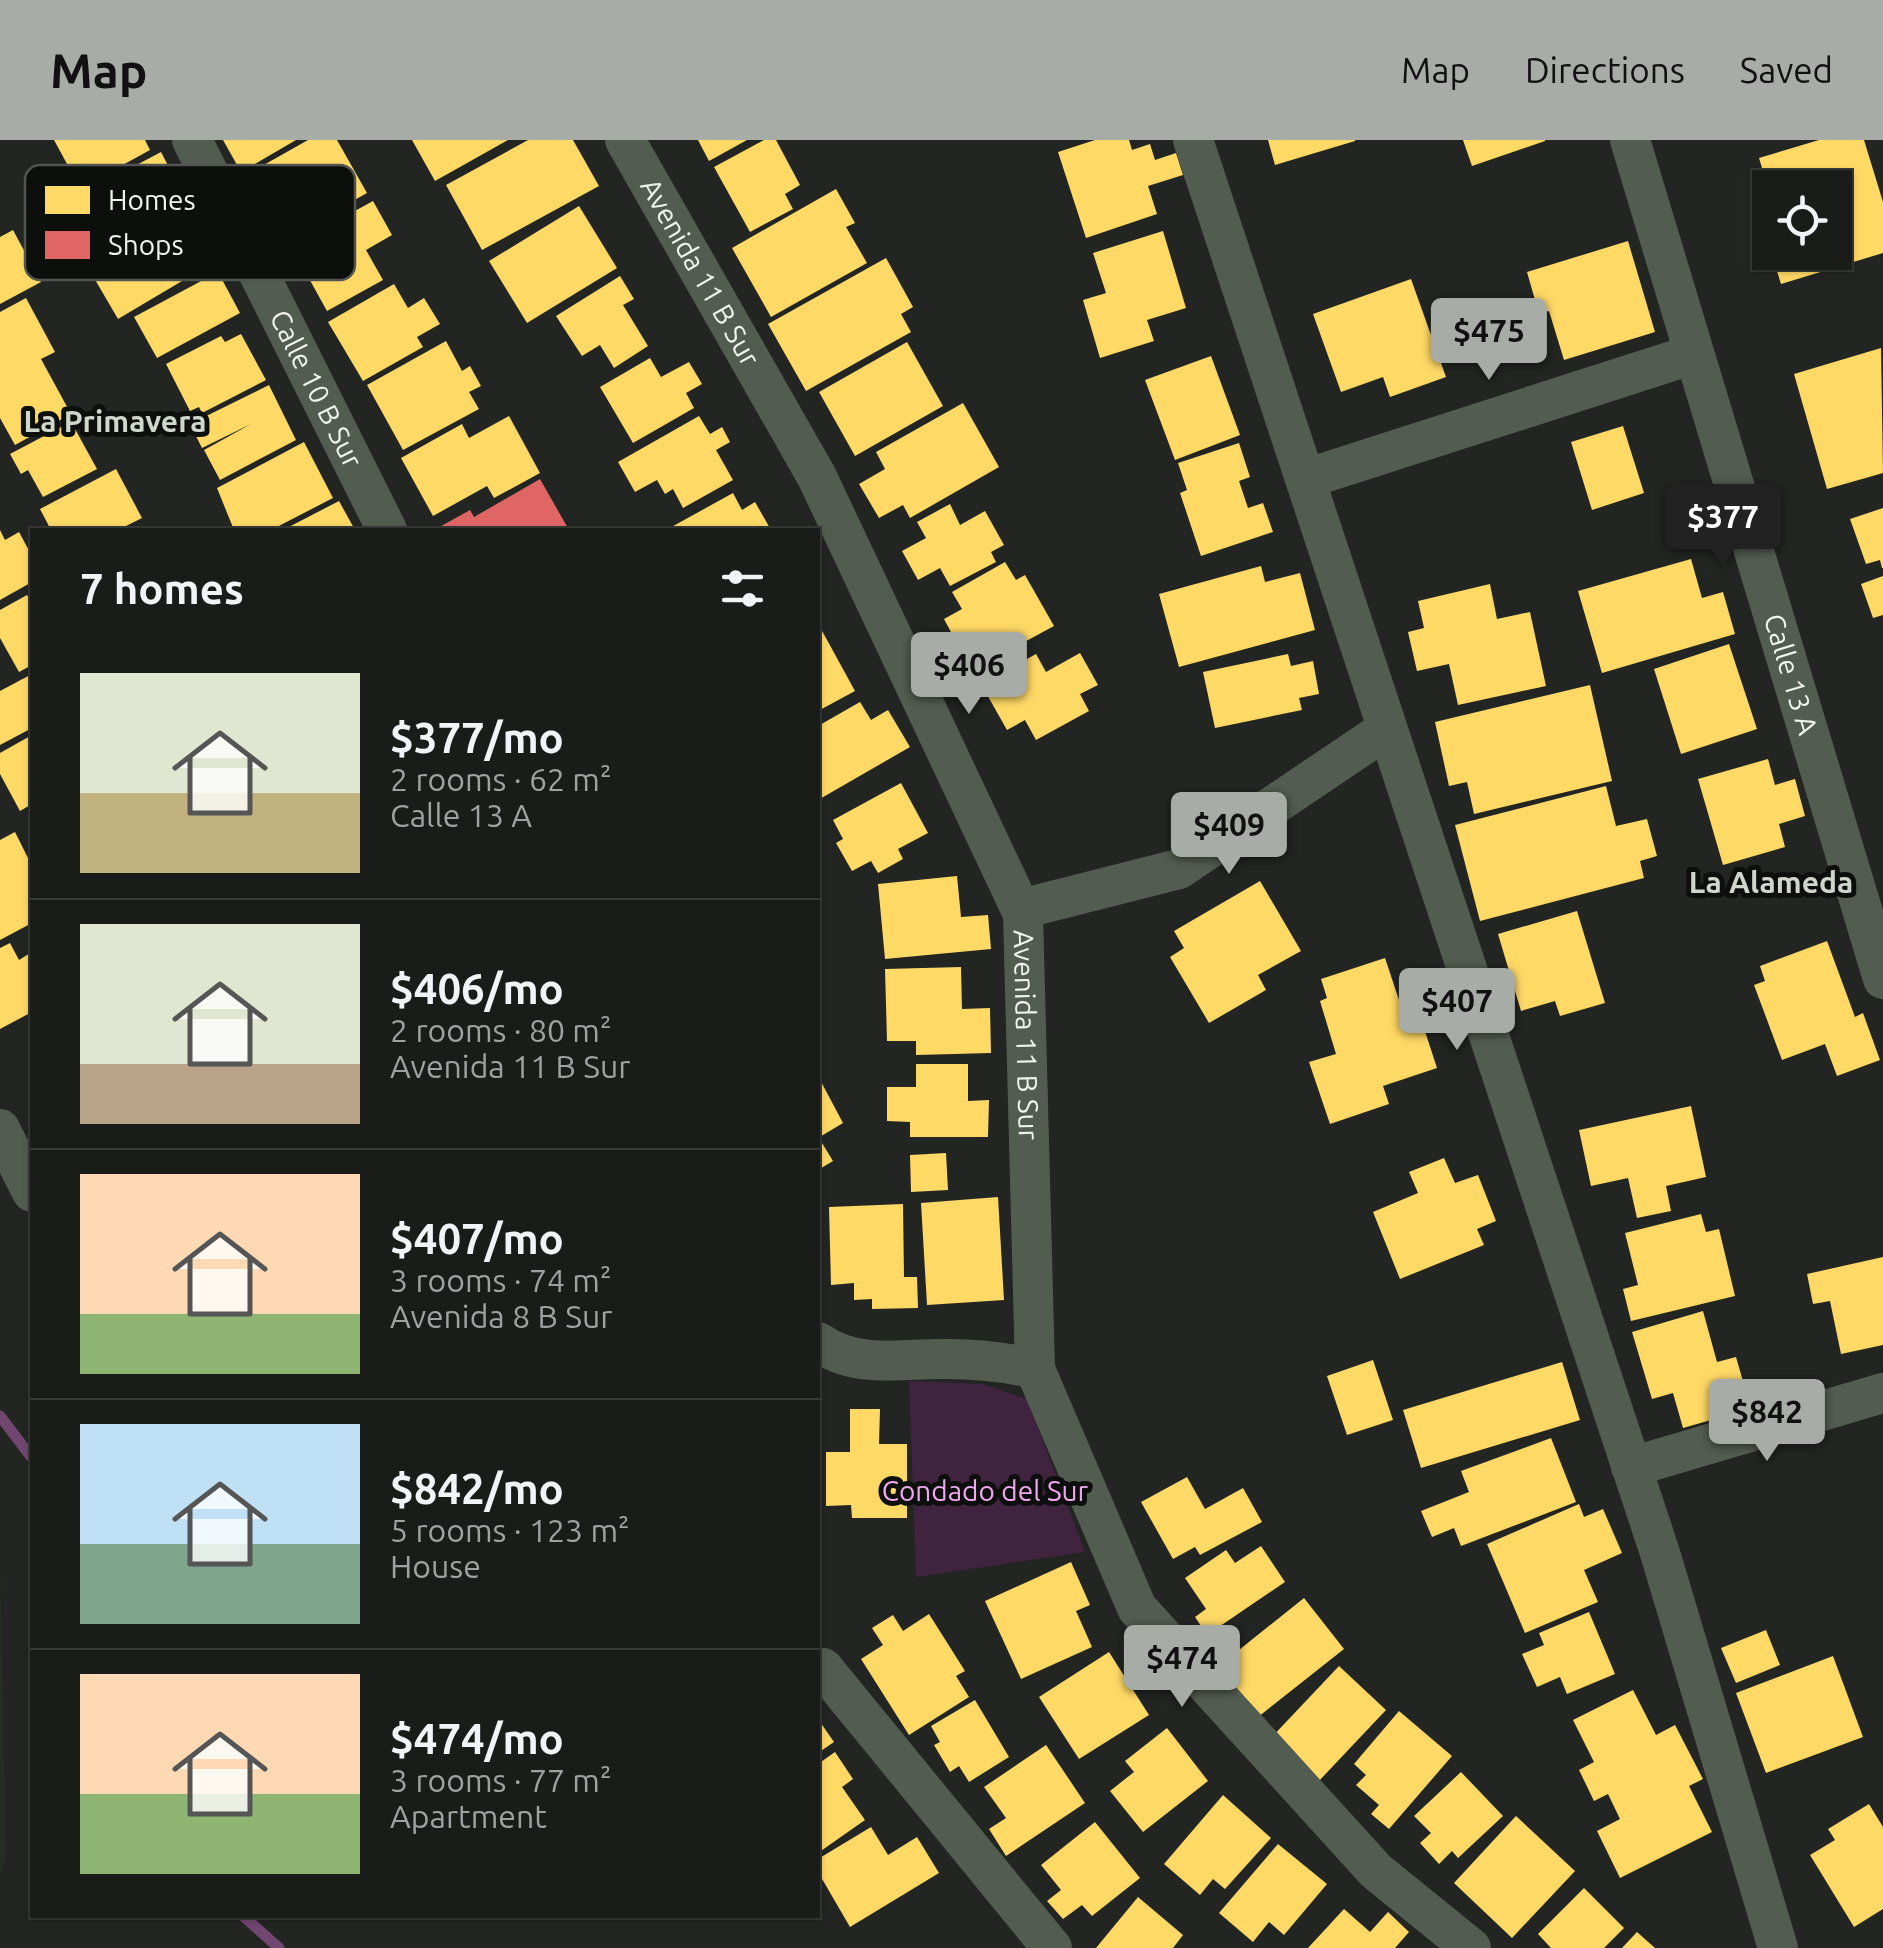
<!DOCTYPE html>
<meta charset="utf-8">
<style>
:root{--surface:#1a1c19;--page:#272926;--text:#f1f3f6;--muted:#9fa1a2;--line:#383a38;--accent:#a8aca7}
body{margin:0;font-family:Ubuntu,sans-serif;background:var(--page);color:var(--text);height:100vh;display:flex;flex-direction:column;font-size:38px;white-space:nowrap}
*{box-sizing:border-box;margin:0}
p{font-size:32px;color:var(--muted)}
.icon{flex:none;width:55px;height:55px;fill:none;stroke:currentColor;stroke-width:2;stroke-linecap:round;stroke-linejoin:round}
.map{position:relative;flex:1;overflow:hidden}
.drawer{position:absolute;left:30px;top:388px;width:790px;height:1390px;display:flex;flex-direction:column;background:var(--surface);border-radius:0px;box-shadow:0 2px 8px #0004,0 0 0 2px var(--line)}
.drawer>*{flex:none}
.controls{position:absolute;left:1752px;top:30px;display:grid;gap:20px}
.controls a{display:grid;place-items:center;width:100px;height:100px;border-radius:0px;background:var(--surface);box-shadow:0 2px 8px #0004,0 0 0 2px var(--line);font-size:50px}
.price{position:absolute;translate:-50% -85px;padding:0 22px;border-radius:10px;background:var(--accent);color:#111;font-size:32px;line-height:65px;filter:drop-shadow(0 2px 5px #0008)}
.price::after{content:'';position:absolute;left:50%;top:60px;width:30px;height:22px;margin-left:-15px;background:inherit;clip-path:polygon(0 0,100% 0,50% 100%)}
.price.selected{background:#222;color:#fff}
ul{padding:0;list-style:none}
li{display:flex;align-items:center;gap:30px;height:250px;padding:0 50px}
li+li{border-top:2px solid var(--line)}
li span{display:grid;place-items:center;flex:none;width:280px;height:200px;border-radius:0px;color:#555}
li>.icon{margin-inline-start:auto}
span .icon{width:120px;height:120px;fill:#fffc;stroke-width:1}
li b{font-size:42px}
h2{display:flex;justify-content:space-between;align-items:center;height:120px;padding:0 50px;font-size:42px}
header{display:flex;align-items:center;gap:60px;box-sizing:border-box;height:140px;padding:0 50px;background:var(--accent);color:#111}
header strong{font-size:48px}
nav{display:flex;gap:55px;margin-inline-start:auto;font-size:35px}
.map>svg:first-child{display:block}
</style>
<header>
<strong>Map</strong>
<nav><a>Map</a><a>Directions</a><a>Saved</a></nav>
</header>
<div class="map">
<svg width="1883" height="1808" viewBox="0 0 1883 1808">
<rect width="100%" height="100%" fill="#222521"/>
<polygon fill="#252e22" points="0,1424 6,1719 0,1734"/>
<polygon fill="#3f233f" points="909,1241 982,1244 1027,1259 1085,1412 916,1437"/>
<g fill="#ffd966">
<polygon points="54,0 145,0 150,10 61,59 53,44 72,33"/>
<polygon points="223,0 296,0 241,32"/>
<polygon points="308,0 337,0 367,53 283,100 246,35"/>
<polygon points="412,0 508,0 435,41"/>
<polygon points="528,0 573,0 599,46 482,110 446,45"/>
<polygon points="698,0 747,0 709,21"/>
<polygon points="764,0 776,0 800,45 785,54 793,69 750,92 714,27"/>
<polygon points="1095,0 1129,0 1132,10 1150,4 1155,20 1176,13 1183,35 1148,46 1157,74 1086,98 1058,12"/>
<polygon points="1268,0 1355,0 1355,1 1275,25"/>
<polygon points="1463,0 1545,0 1545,1 1472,26"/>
<polygon points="1819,0 1864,0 1883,62 1883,113 1781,144 1771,112 1835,112 1835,48 1768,48 1759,18"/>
<polygon points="161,12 188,64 121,100 93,48"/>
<polygon points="836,49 855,83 846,87 867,123 771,177 732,108"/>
<polygon points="373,61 392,95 366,110 383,140 327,171 291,106"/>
<polygon points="579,66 617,128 527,183 489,121"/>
<polygon points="181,77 209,125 118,179 90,131"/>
<polygon points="13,90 41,142 0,164 0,97"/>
<polygon points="1163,91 1186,168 1147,180 1154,201 1100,218 1083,160 1106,153 1093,113"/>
<polygon points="1628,101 1655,192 1564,220 1549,171 1539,174 1527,132"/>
<polygon points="886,118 913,167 901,174 911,192 806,251 768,184"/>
<polygon points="218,132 240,173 157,218 134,177"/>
<polygon points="620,136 634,159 623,165 648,206 614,228 600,205 582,216 556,176"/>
<polygon points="1411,139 1446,237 1390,257 1383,237 1341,252 1313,174"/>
<polygon points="394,144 408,168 424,158 440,184 417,197 423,207 363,241 328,182"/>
<polygon points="26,158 55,212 41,219 71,274 15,305 0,278 0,172"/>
<polygon points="241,194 266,240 202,273 199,267 190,271 166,224 221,196 225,202"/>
<polygon points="446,201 462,231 470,226 481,246 469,252 479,269 403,310 367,245"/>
<polygon points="907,202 943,266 855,316 819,252"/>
<polygon points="1881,208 1883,333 1827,349 1794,234"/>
<polygon points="1211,216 1240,295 1175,320 1145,240"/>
<polygon points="650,218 661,237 689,222 702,244 686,253 694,268 633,303 600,247"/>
<polygon points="269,245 296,300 220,340 204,310 251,284 202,308 190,284"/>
<polygon points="963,263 999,327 910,378 903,365 879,378 859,344 885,329 876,312"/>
<polygon points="509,276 540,333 494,358 487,346 433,376 401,318 462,284 469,298"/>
<polygon points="699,276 710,294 722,287 730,302 716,310 733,340 683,368 673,349 665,354 657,340 635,352 618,322"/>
<polygon points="63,286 67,294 75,289 97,329 43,357 28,330 21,334 10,314"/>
<polygon points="1623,286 1644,353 1592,370 1571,302"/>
<polygon points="304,302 333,358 271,390 234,390 217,348"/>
<polygon points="1239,303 1250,337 1239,341 1248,368 1263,363 1273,392 1201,416 1180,353 1187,350 1178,323"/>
<polygon points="116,329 142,378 118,390 51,390 40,369"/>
<polygon points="733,353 742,370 755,362 771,390 666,390"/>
<polygon points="339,361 355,390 283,390"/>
<polygon points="950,364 960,385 985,371 1004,405 991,412 996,422 950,446 940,428 918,440 902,411 926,398 917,382"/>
<polygon points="1883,368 1883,428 1882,428 1880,420 1866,424 1850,379"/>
<polygon points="0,390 5,400 19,392 32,416 32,442 0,460"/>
<polygon points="1691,419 1702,458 1723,452 1735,494 1602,533 1578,451"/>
<polygon points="1005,422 1016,440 1025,435 1054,486 995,518 981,494 959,507 944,479 962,469 952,452"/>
<polygon points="1261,426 1265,442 1300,433 1315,490 1179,527 1159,454"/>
<polygon points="1883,436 1883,475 1873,478 1861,444"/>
<polygon points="1490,444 1497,479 1530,472 1546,546 1458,565 1449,524 1417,531 1408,492 1424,488 1418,461"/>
<polygon points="27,455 32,464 32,525 19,532 0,498 0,470"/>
<polygon points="821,489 855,551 818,571 818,491"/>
<polygon points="1729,504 1757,589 1681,614 1654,529"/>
<polygon points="1080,513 1098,545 1080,554 1089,571 1036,600 1025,580 1007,590 981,544 1036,514 1046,532"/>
<polygon points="1288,514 1291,526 1313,521 1319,554 1299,558 1302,570 1215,588 1203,532"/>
<polygon points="32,534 32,588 0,605 0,551"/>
<polygon points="1590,545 1612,641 1474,674 1467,642 1449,646 1435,582"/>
<polygon points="860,562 871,580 888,570 910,607 818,660 818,586"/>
<polygon points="32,595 32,664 20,671 0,634 0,613"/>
<polygon points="1768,619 1775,645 1795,639 1805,676 1779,684 1785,707 1723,725 1698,639"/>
<polygon points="901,643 928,693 898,709 903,719 878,733 871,721 852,731 836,703 843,699 833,680"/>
<polygon points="1606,646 1616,686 1647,679 1657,716 1640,721 1644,738 1480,781 1455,685"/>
<polygon points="15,692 32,726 32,783 0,800 0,700"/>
<polygon points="957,736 961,777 988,775 991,809 885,819 878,744"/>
<polygon points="1260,741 1301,811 1258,835 1266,850 1209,883 1170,817 1184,808 1174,791"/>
<polygon points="1577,771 1605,863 1560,876 1555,861 1521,871 1498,794"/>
<polygon points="1827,801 1855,877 1863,873 1880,920 1837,936 1825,904 1782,920 1754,845 1765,841 1760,826"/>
<polygon points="10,803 19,820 32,812 32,872 0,889 0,808"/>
<polygon points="1385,818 1406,881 1420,876 1437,928 1383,946 1389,964 1330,984 1309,922 1336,914 1320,861 1327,858 1321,839"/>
<polygon points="961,827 962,869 990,868 991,913 916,915 916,901 887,901 885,829"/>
<polygon points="916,924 968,924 968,961 989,960 988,997 910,997 910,982 887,981 887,947 916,947"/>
<polygon points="818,936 843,983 818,998"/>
<polygon points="1691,966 1706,1037 1666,1046 1671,1071 1637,1078 1628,1038 1591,1046 1579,990"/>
<polygon points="822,1003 833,1021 818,1030 818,1006"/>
<polygon points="946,1013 948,1050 911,1052 910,1015"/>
<polygon points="1444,1018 1455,1043 1478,1035 1496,1081 1477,1089 1484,1105 1400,1139 1373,1072 1418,1053 1409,1032"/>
<polygon points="998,1057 1004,1160 927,1165 921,1063"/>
<polygon points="903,1064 904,1137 917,1137 918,1168 872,1169 872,1159 854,1160 854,1143 831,1145 829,1067"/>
<polygon points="1701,1074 1706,1092 1719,1089 1735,1156 1631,1181 1623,1149 1638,1145 1625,1093"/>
<polygon points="1883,1117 1883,1205 1841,1214 1830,1161 1813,1164 1807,1134"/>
<polygon points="1703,1171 1717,1222 1736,1217 1747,1255 1722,1263 1725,1276 1683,1288 1673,1253 1652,1259 1632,1192"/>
<polygon points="1373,1220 1393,1280 1347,1295 1327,1236"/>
<polygon points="1562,1222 1580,1280 1421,1328 1403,1270"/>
<polygon points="850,1269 880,1269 879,1304 907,1304 907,1378 852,1378 851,1365 826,1366 826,1312 850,1312"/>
<polygon points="1551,1298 1576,1362 1461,1406 1454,1388 1432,1397 1421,1371 1469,1352 1461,1331"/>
<polygon points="1187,1337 1205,1369 1243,1348 1262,1382 1200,1415 1195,1407 1173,1419 1141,1362"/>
<polygon points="1579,1364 1584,1377 1603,1369 1622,1413 1584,1430 1598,1462 1525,1493 1487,1404"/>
<polygon points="1261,1406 1285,1442 1207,1495 1195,1477 1206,1469 1185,1438 1226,1410 1235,1423"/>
<polygon points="1071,1422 1090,1465 1076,1471 1092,1507 1021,1539 985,1461"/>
<polygon points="1304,1458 1344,1509 1258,1577 1228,1540 1239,1532 1229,1518"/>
<polygon points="1589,1472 1615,1534 1567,1554 1560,1537 1537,1547 1522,1514 1544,1505 1539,1493"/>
<polygon points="929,1474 965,1531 956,1536 969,1557 909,1595 861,1519 883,1505 872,1488 893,1475 903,1491"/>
<polygon points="1766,1490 1780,1525 1736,1543 1721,1508"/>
<polygon points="1109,1512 1149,1575 1079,1619 1039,1557"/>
<polygon points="1833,1516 1863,1597 1766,1633 1736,1553"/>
<polygon points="1339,1526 1386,1570 1317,1643 1270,1599"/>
<polygon points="1633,1550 1656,1595 1675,1585 1703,1639 1689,1646 1712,1692 1620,1738 1597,1691 1620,1679 1608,1654 1594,1661 1579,1630 1594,1622 1573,1580"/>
<polygon points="975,1560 1009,1617 969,1642 959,1626 950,1632 934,1605 940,1602 931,1586"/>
<polygon points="1399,1571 1452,1616 1389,1689 1371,1674 1379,1665 1356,1645 1366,1635 1354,1624"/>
<polygon points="818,1579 834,1602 818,1613"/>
<polygon points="1167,1588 1208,1641 1143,1692 1110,1651 1134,1632 1125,1621"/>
<polygon points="1046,1605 1085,1663 1006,1716 989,1689 1006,1678 984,1647"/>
<polygon points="835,1612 853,1639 842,1647 865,1680 818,1713 818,1624"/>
<polygon points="1461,1632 1503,1676 1458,1718 1452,1711 1439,1724 1420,1703 1431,1693 1414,1676"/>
<polygon points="1223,1655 1271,1698 1225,1749 1213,1739 1200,1755 1164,1724"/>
<polygon points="1869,1664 1883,1687 1883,1769 1854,1787 1810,1715 1835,1700 1828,1689"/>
<polygon points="1516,1676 1575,1731 1512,1798 1454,1743"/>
<polygon points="1095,1682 1140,1738 1092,1776 1082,1765 1063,1779 1047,1761 1061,1750 1041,1725"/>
<polygon points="871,1687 888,1715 917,1697 939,1733 850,1787 818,1732 818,1719"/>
<polygon points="1278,1704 1327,1744 1284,1795 1269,1782 1253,1802 1219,1773"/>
<polygon points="1584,1748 1624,1788 1604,1808 1551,1808 1538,1794"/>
<polygon points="1138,1757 1183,1795 1173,1808 1096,1808"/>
<polygon points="1344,1769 1370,1792 1388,1772 1409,1792 1395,1808 1308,1808"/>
<polygon points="1637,1792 1655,1808 1622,1808"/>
</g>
<polygon fill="#e06666" points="540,339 569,390 434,390 470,370 474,377"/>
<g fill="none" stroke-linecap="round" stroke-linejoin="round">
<g stroke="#714671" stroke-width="11">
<polyline points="0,1276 32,1318"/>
<polyline points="242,1775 279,1808"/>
</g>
<g stroke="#535c50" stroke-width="40">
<path id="s1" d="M192 0 387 390"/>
<path id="s2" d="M625 0 817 337 1023 774 1035 1229 1137 1468 1376 1731 1471 1808"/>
<polyline points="1193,0 1660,1413 1778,1808"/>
<path id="s3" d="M1630 0 1883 839"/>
<polyline points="1305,339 1694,214"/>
<polyline points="1021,769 1179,729 1387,589"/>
<polyline points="0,989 32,1052"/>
<path d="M818 1202C858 1230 902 1218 948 1219 978 1219 1006 1222 1035 1229"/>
<polyline points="1631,1327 1883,1253"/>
<polyline points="823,1528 1052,1808"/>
</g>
</g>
<g text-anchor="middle" stroke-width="10" stroke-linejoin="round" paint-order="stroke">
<g font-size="28" fill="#f0f4ef" stroke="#0d0f0c">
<text dy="10" stroke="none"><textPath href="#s2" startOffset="152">Avenida 11 B Sur</textPath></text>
<text dy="10" stroke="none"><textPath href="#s1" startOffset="278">Calle 10 B Sur</textPath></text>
<text dy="10" stroke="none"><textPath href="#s3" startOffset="558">Calle 13 A</textPath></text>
<text dy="10" stroke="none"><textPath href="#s2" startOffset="992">Avenida 11 B Sur</textPath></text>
</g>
<g font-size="28" fill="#f0a8ef" stroke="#0d0f0c">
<text x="985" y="1361">Condado del Sur</text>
</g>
<g font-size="30" font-weight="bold" fill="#cfd7cc" stroke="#0d0f0c">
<text x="115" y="292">La Primavera</text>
<text x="1771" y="753">La Alameda</text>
</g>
</g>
<rect x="25" y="25" width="330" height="115" rx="15" fill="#0d0f0c" stroke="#515450" stroke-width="2.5"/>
<rect x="45" y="46" width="45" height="28" fill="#ffd966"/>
<rect x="45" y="91" width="45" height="28" fill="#e06666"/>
<g font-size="28" fill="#f0f4ef">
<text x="108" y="70">Homes</text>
<text x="108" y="115">Shops</text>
</g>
</svg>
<div class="controls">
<a><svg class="icon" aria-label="locate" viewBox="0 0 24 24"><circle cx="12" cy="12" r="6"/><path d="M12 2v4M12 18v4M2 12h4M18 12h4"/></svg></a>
</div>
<b class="price" style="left:1489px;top:243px">$475</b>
<b class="price selected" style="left:1723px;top:429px">$377</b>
<b class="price" style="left:969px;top:577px">$406</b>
<b class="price" style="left:1229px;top:737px">$409</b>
<b class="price" style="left:1457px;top:913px">$407</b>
<b class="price" style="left:1767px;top:1324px">$842</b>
<b class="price" style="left:1182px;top:1570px">$474</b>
<section class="drawer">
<h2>7 homes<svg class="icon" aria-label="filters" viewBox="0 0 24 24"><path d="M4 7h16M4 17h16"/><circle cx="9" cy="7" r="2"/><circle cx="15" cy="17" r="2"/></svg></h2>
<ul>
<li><span style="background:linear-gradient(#dfe7d0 60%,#c2b280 0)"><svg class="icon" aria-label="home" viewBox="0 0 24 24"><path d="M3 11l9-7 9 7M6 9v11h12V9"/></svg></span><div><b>$377/mo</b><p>2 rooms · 62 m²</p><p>Calle 13 A</p></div></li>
<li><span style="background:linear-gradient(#dfe7d0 70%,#b9a48a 0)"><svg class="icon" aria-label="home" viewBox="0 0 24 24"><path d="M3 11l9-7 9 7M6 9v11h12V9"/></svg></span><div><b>$406/mo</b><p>2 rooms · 80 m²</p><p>Avenida 11 B Sur</p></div></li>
<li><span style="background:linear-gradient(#ffd9b3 70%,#8fb573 0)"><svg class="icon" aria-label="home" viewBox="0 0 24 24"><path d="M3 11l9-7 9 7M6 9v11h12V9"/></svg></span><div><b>$407/mo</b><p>3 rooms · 74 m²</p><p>Avenida 8 B Sur</p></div></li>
<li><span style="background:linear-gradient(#bfe0f5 60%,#7fa58c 0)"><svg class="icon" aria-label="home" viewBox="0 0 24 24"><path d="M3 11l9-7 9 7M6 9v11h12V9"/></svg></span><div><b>$842/mo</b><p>5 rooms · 123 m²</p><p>House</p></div></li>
<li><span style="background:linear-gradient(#ffd9b3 60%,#8fb573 0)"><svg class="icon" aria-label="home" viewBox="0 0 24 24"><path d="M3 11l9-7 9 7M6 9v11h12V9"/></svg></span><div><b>$474/mo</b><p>3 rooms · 77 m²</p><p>Apartment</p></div></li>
</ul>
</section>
</div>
